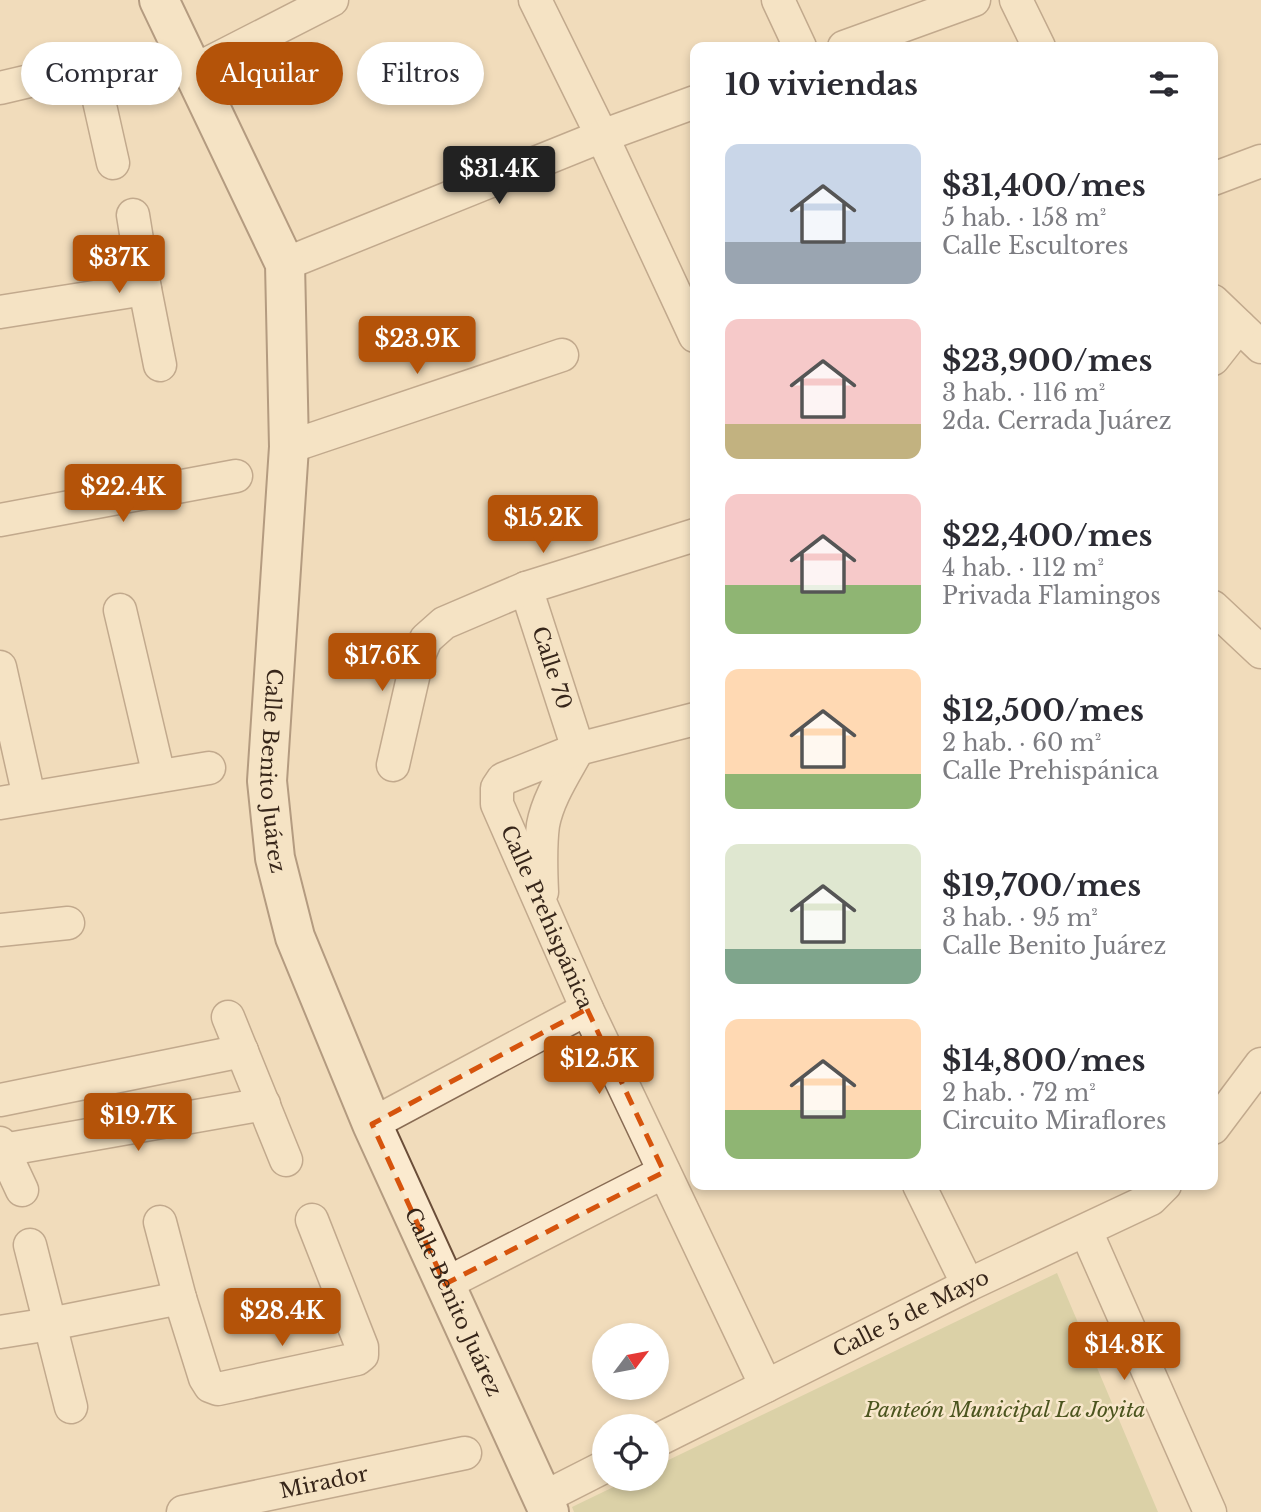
<!DOCTYPE html>
<html lang="es">
<meta charset="utf-8">
<style>
:root{--surface:#fff;--page:#f2f2f3;--text:#2b2b33;--muted:#7c7c81;--accent:#b45309}
body{margin:0;font-family:"Libre Baskerville",serif;background:var(--page);color:var(--text);height:100vh;display:flex;flex-direction:column;font-size:26px;white-space:nowrap}
*{box-sizing:border-box;margin:0}
p{font-size:23px;color:var(--muted)}
.icon{flex:none;width:38px;height:38px;fill:none;stroke:currentColor;stroke-width:2;stroke-linecap:round;stroke-linejoin:round}
.map{position:relative;flex:1;overflow:hidden}
.panel{position:absolute;left:690px;top:42px;width:528px;height:1148px;display:flex;flex-direction:column;background:var(--surface);border-radius:14px;box-shadow:0 4px 10px #0003}
.panel>*{flex:none}
.hud{position:absolute;left:21px;top:42px;width:564px;height:63px;display:flex;gap:14px}
.needle{width:46px;rotate:58deg}
.tools{position:absolute;left:592px;top:1323px;display:grid;gap:14px}
.tools a{display:grid;place-items:center;width:77px;height:77px;border-radius:50%;background:var(--surface);box-shadow:0 4px 10px #0003;font-size:35px}
.price{position:absolute;translate:-50% -60px;padding:0 16px;border-radius:7px;background:var(--accent);color:#fff;font-size:23px;line-height:46px;filter:drop-shadow(0 2px 4px #0008)}
.price::after{content:'';position:absolute;left:50%;top:42px;width:21px;height:16px;margin-left:-10px;background:inherit;clip-path:polygon(0 0,100% 0,50% 100%)}
.price.selected{background:#222;color:#fff}
ul{padding:0;list-style:none}
li{display:flex;align-items:center;gap:21px;height:175px;padding:0 35px}
li span{display:grid;place-items:center;flex:none;width:196px;height:140px;border-radius:14px;color:#555}
li>.icon{margin-inline-start:auto}
span .icon{width:84px;height:84px;fill:#fffc;stroke-width:1}
li b{font-size:30px}
h2{display:flex;justify-content:space-between;align-items:center;height:84px;padding:0 35px;font-size:30px}
.pill{padding:0 24px;border-radius:32px;background:var(--surface);box-shadow:0 4px 10px #0003;font-size:24px;line-height:63px}
.pill.selected{background:var(--accent);color:#fff}
.map>svg:first-child{display:block}
</style>
<div class="map">
<svg width="1261" height="1512" viewBox="0 0 1261 1512">
<rect width="100%" height="100%" fill="#f1dcbb"/>
<polygon fill="#c1c38f" points="1057,1273 1158,1512 574,1512 572,1507 630,1479 656,1479 656,1466"/>
<g fill="none" stroke-linecap="round" stroke-linejoin="round">
<g stroke="#896c54" stroke-width="35">
<g id="street">
<polyline points="535,0 602,136 695,336"/>
<polyline points="778,0 800,47"/>
<polyline points="1016,0 1039,47"/>
<polyline points="844,47 974,0"/>
<polyline points="193,71 332,0"/>
<polyline points="0,88 72,71 85,71 95,83 113,163"/>
<polyline points="1213,179 1261,161"/>
<polyline points="133,215 145,289 160,365"/>
<polyline points="285,264 602,136 695,102"/>
<polyline points="1213,301 1261,347"/>
<polyline points="0,312 145,289"/>
<polyline points="1213,359 1239,326"/>
<polyline points="289,447 562,355"/>
<polyline points="0,520 236,476"/>
<path id="s1" d="M526 588 578 749C565 773 548 798 543 825 540 847 541 870 542 892"/>
<polyline points="1213,607 1261,652"/>
<polyline points="120,610 159,776"/>
<polyline points="0,667 29,797"/>
<path id="s2" d="M695 719 578 749 503 779 497 788V804L587 1009 766 1386"/>
<polyline points="393,765 417,660 426,639 444,623 526,588 695,535"/>
<polyline points="0,803 209,768"/>
<polyline points="0,930 68,923"/>
<polyline points="228,1017 286,1160"/>
<polyline points="0,1100 242,1051"/>
<polyline points="372,1124 587,1009"/>
<polyline points="1213,1128 1261,1064"/>
<polyline points="0,1143 22,1190"/>
<polyline points="3,1150 264,1104"/>
<polyline points="919,1185 968,1285"/>
<polyline points="160,1222 180,1298 205,1378 210,1386 218,1389 357,1359 362,1355 362,1347 312,1220"/>
<polyline points="1086,1231 1210,1512"/>
<polyline points="30,1245 71,1407"/>
<polyline points="445,1284 664,1172"/>
<polyline points="0,1332 50,1324 180,1298"/>
<path id="s3" d="M656 1441 968 1285 1151 1199 1165 1185"/>
<polyline points="543,1498 604,1467"/>
<path id="s4" d="M183 1512 465 1453"/>
</g>
</g>
<g stroke="#6a4d38" stroke-width="42">
<g id="secondary">
<path id="s5" d="M159 0 285 264 289 447 267 781 275 858 295 937 372 1124 549 1512"/>
</g>
</g>
<use href="#street" stroke="#fbeacf" stroke-width="32"/>
<use href="#secondary" stroke="#fbeacf" stroke-width="38"/>
</g>
<path d="M0 0H1261V1512H0ZM587 1009 664 1172 445 1284 372 1124Z" fill="#f1dcbb" fill-opacity=".55" fill-rule="evenodd"/>
<path fill="none" stroke="#d6540d" stroke-width="5" stroke-dasharray="14 9" stroke-linejoin="round" d="M587 1009 664 1172 445 1284 372 1124Z"/>
<g text-anchor="middle" stroke-width="5" stroke-linejoin="round" paint-order="stroke">
<g font-size="21" fill="#37261a" stroke="#f8e7cb">
<text dy="7" stroke="none"><textPath href="#s1" startOffset="84">Calle 70</textPath></text>
<text dy="7" stroke="none"><textPath href="#s5" startOffset="800">Calle Benito Juárez</textPath></text>
<text dy="7" stroke="none"><textPath href="#s2" startOffset="352">Calle Prehispánica</textPath></text>
<text dy="7" stroke="none"><textPath href="#s5" startOffset="1367">Calle Benito Juárez</textPath></text>
<text dy="7" stroke="none"><textPath href="#s3" startOffset="285">Calle 5 de Mayo</textPath></text>
<text dy="7" stroke="none"><textPath href="#s4" startOffset="144">Mirador</textPath></text>
</g>
<g font-size="21" font-style="italic" fill="#4c551f" stroke="#f8e7cb">
<text x="1005" y="1417">Panteón Municipal La Joyita</text>
</g>
</g>
</svg>
<div class="tools">
<a><svg class="needle" viewBox="-14 -14 28 28"><path d="M0-13l5 13h-10z" fill="#e53935"/><path d="M0 13l5-13h-10z" fill="#7c7c81"/></svg></a>
<a><svg class="icon" aria-label="locate" viewBox="0 0 24 24"><circle cx="12" cy="12" r="6"/><path d="M12 2v4M12 18v4M2 12h4M18 12h4"/></svg></a>
</div>
<b class="price selected" style="left:499px;top:206px">$31.4K</b>
<b class="price" style="left:119px;top:295px">$37K</b>
<b class="price" style="left:417px;top:376px">$23.9K</b>
<b class="price" style="left:123px;top:524px">$22.4K</b>
<b class="price" style="left:543px;top:555px">$15.2K</b>
<b class="price" style="left:382px;top:693px">$17.6K</b>
<b class="price" style="left:599px;top:1096px">$12.5K</b>
<b class="price" style="left:138px;top:1153px">$19.7K</b>
<b class="price" style="left:282px;top:1348px">$28.4K</b>
<b class="price" style="left:1124px;top:1382px">$14.8K</b>
<div class="hud">
<a class="pill">Comprar</a>
<a class="pill selected">Alquilar</a>
<a class="pill">Filtros</a>
</div>
<section class="panel">
<h2>10 viviendas<svg class="icon" aria-label="filters" viewBox="0 0 24 24"><path d="M4 7h16M4 17h16"/><circle cx="9" cy="7" r="2"/><circle cx="15" cy="17" r="2"/></svg></h2>
<ul>
<li><span style="background:linear-gradient(#c9d6e8 70%,#9aa5b1 0)"><svg class="icon" aria-label="home" viewBox="0 0 24 24"><path d="M3 11l9-7 9 7M6 9v11h12V9"/></svg></span><div><b>$31,400/mes</b><p>5 hab. · 158 m²</p><p>Calle Escultores</p></div></li>
<li><span style="background:linear-gradient(#f6c9c9 75%,#c2b280 0)"><svg class="icon" aria-label="home" viewBox="0 0 24 24"><path d="M3 11l9-7 9 7M6 9v11h12V9"/></svg></span><div><b>$23,900/mes</b><p>3 hab. · 116 m²</p><p>2da. Cerrada Juárez</p></div></li>
<li><span style="background:linear-gradient(#f6c9c9 65%,#8fb573 0)"><svg class="icon" aria-label="home" viewBox="0 0 24 24"><path d="M3 11l9-7 9 7M6 9v11h12V9"/></svg></span><div><b>$22,400/mes</b><p>4 hab. · 112 m²</p><p>Privada Flamingos</p></div></li>
<li><span style="background:linear-gradient(#ffd9b3 75%,#8fb573 0)"><svg class="icon" aria-label="home" viewBox="0 0 24 24"><path d="M3 11l9-7 9 7M6 9v11h12V9"/></svg></span><div><b>$12,500/mes</b><p>2 hab. · 60 m²</p><p>Calle Prehispánica</p></div></li>
<li><span style="background:linear-gradient(#dfe7d0 75%,#7fa58c 0)"><svg class="icon" aria-label="home" viewBox="0 0 24 24"><path d="M3 11l9-7 9 7M6 9v11h12V9"/></svg></span><div><b>$19,700/mes</b><p>3 hab. · 95 m²</p><p>Calle Benito Juárez</p></div></li>
<li><span style="background:linear-gradient(#ffd9b3 65%,#8fb573 0)"><svg class="icon" aria-label="home" viewBox="0 0 24 24"><path d="M3 11l9-7 9 7M6 9v11h12V9"/></svg></span><div><b>$14,800/mes</b><p>2 hab. · 72 m²</p><p>Circuito Miraflores</p></div></li>
</ul>
</section>
</div>
